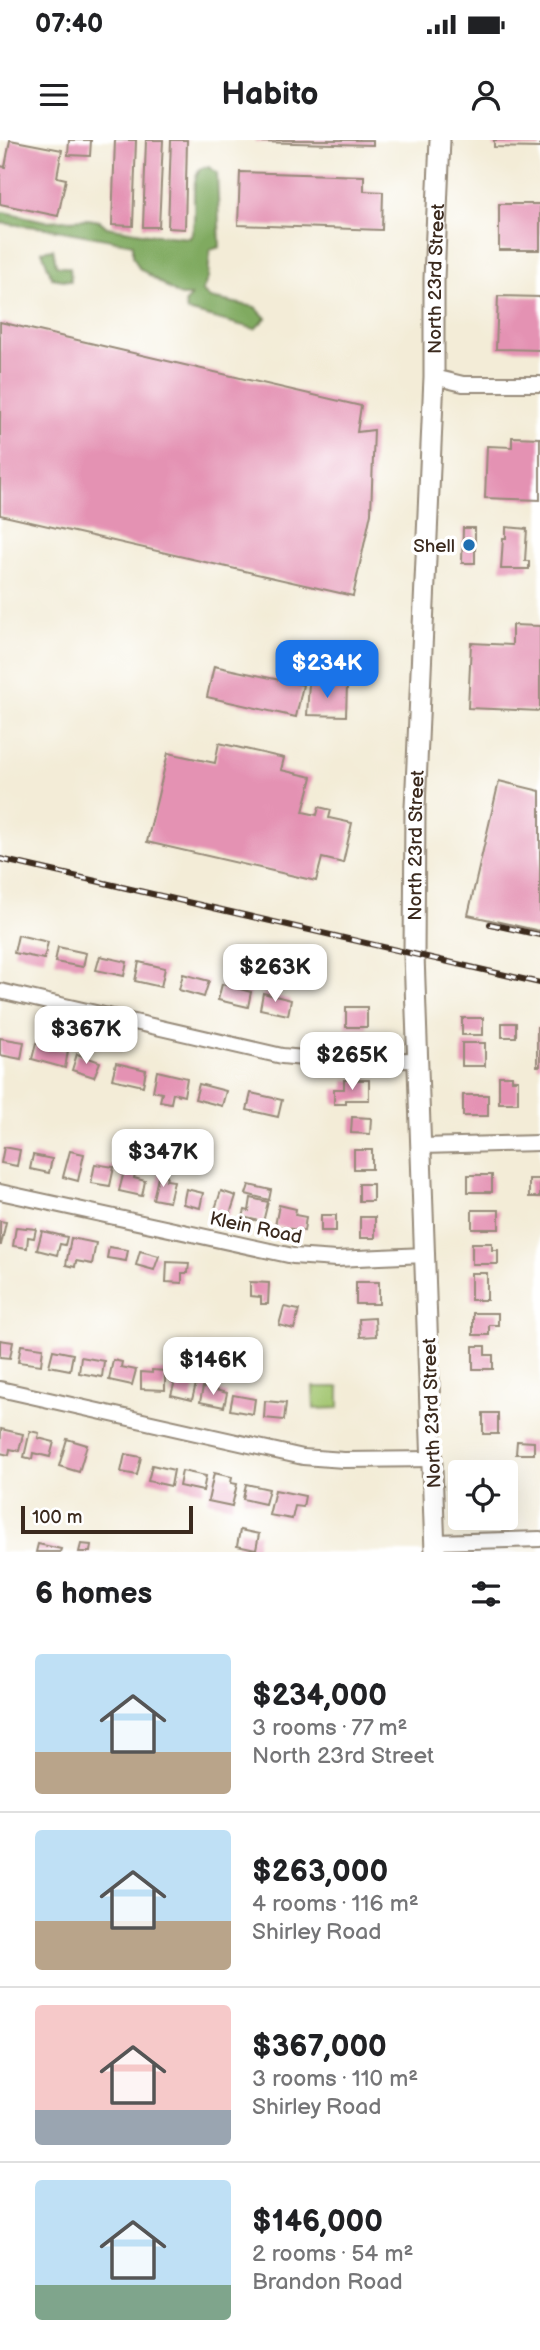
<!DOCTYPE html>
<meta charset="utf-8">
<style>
:root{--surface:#fff;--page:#f2f2f2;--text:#202124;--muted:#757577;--line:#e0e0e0;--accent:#1a73e8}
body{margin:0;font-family:"Balsamiq Sans",sans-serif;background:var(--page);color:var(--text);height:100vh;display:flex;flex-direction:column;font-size:26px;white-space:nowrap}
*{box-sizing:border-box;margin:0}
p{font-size:23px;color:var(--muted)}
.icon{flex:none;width:38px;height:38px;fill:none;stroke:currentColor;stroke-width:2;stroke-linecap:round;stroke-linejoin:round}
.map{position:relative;height:1412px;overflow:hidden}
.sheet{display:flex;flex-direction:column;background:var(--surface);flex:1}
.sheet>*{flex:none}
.fabs{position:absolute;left:448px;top:1320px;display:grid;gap:14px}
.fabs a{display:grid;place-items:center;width:70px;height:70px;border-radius:7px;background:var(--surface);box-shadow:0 7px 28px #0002;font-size:35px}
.scale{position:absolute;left:21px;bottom:18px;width:172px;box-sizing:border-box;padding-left:7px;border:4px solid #3b2a1e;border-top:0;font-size:19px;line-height:24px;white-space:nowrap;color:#3b2a1e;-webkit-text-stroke:5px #fff;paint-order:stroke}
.price{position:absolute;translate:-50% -60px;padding:0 16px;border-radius:14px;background:#fff;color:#222;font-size:23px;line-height:46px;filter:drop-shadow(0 2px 4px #0008)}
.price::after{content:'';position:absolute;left:50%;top:42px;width:21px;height:16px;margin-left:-10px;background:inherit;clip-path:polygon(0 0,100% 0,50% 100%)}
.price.current{background:var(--accent);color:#fff}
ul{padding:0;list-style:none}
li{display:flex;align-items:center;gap:21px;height:175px;padding:0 35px}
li+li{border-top:2px solid var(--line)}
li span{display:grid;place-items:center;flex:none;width:196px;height:140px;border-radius:7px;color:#555}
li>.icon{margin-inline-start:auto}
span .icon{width:84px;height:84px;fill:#fffc;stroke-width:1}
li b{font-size:30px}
h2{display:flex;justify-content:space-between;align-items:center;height:84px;padding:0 35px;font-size:30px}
.status{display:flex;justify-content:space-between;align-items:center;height:49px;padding:0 35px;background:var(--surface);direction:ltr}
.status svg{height:19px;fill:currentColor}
header{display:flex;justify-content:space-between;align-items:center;height:91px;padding:0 35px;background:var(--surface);font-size:32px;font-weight:600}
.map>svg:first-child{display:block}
</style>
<div class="status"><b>07:40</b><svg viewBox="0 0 49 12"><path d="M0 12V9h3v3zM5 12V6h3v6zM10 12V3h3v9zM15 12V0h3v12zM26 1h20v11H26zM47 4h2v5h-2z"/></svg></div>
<header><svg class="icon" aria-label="menu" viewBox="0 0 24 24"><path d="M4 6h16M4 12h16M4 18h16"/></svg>Habito<svg class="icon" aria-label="person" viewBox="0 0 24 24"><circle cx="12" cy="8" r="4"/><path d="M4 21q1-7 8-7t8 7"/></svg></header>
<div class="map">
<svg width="540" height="1412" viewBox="0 0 540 1412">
<rect width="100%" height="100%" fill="#fff"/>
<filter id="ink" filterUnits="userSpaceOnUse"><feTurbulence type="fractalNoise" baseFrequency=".0143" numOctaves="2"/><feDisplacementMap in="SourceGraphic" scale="14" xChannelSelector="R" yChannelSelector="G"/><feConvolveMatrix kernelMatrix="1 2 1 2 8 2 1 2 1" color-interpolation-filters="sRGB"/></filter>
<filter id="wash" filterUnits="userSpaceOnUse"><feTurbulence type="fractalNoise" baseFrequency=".00686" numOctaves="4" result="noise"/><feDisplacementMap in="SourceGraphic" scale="28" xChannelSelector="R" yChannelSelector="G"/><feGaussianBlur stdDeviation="1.57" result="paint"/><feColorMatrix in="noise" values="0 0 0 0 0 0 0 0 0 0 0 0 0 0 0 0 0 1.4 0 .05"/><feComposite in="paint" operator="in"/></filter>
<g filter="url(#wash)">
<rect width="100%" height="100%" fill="#f3ecd7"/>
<polygon fill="#a1c56e" stroke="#6e7846" stroke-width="2" points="313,1247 339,1247 339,1268 314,1269"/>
<g fill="#80aa61" stroke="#5e6a40" stroke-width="2">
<path d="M209 27 217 33 220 107 210 110 208 138 202 151 210 158 255 167 266 178 255 189 187 171 185 163 191 156H180L139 128 133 116V104L46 88 0 83V72H5L45 81 88 79 100 81 107 87 148 94 190 98C200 76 187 45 201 28Z"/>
<polygon points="53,109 56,125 70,128 71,141 52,138 42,111"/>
</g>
<g id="blocks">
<g fill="#e492b3">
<polygon points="10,0 62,10 57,37 66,39 58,76 0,64 0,26 5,27"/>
<polygon points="69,0 91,0 90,16 68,15"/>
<polygon points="115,0 136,0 133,86 112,85"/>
<polygon points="146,0 163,0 159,87 143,87"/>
<polygon points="171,0 187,0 185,89 168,88"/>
<polygon points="256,0 373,0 373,5 256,2"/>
<polygon points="494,0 540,0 540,8 494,7"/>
<polygon points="240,32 364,36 364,51 383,52 382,90 238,85"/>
<rect x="499" y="64" width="41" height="46"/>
<polygon points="498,156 540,157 540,210 496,209"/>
<polygon points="0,182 361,266 357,292 374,290 371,373 353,456 0,375"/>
<polygon points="512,297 540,298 540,360 485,358 487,306 512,307"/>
<polygon points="506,387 527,389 525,421 529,421 529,429 501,429 503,398 506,398"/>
<polygon points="463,388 475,388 475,423 462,423"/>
<polygon points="512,485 540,486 540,571 468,568 471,503 512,505"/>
<polygon points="214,526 303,545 296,577 207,557"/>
<polygon points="309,543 347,544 346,576 307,575"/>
<polygon points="219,603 284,618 281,630 312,637 303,672 317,675 319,667 331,670 329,678 352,683 343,723 322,718 316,741 147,702 168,613 215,623"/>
<polygon points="499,641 540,651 540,791 468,775"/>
<polygon points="18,795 48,802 44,819 14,813"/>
<polygon points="58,807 86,813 83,827 55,822"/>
<polygon points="100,816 127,822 124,836 96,830"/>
<polygon points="139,822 165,828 161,847 135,841"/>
<polygon points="183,834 209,841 204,857 179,850"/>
<polygon points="222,844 251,852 248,867 218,860"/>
<polygon points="263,853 291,860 288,875 260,869"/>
<rect x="346" y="867" width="21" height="20"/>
<rect x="462" y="878" width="21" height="17"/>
<rect x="502" y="883" width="14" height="14"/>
<rect x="537" y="887" width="3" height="39"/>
<polygon points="0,898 24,902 21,919 0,915"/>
<polygon points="36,903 68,911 65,928 32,919"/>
<rect x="462" y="903" width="23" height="23"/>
<polygon points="77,914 100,922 94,937 72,930"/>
<polygon points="116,923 146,930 143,946 112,939"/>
<polygon points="157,931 187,938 184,956 173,953 171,963 160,961 162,953 153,951"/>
<polygon points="499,936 512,936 512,940 518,940 518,963 499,963"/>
<polygon points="344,940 369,940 369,960 346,960 346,964 334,964 334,949 344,949"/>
<polygon points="199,944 226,951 222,966 195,959"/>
<polygon points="251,953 282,960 278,977 247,970"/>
<rect x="463" y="955" width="25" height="21"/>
<polygon points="352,977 371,978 370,994 351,993"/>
<polygon points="4,1007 20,1010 17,1026 1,1023"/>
<rect x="354" y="1010" width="18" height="19"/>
<polygon points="70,1011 84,1014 78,1041 63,1037"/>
<polygon points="33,1015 52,1019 49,1033 30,1029"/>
<polygon points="127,1020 138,1022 134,1038 145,1041 142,1056 119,1051"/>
<polygon points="95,1024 114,1027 110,1046 91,1043"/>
<polygon points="159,1033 167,1035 166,1040 174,1041 169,1062 153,1059"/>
<rect x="468" y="1035" width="24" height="17"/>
<rect x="529" y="1039" width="11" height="18"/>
<rect x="359" y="1044" width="14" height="17"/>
<polygon points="249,1045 271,1050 269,1060 246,1054"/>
<polygon points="186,1049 203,1053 200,1068 183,1064"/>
<polygon points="221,1051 236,1056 229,1077 214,1072"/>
<polygon points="251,1058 268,1062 263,1082 243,1077 245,1070 249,1071"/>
<polygon points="279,1065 296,1069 295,1075 306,1077 304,1091 275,1086"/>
<rect x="472" y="1070" width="27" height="19"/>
<rect x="321" y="1075" width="15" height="16"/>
<rect x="360" y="1077" width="15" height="21"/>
<polygon points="0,1081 6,1082 1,1105 0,1105"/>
<polygon points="16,1087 36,1089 34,1098 28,1097 27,1108 13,1106"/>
<polygon points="42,1091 67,1097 65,1105 60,1104 57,1115 37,1110"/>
<polygon points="71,1098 96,1103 92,1124 76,1121 75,1127 66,1125"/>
<polygon points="472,1103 492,1103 492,1110 498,1110 498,1124 472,1124"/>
<polygon points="109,1107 128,1110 126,1121 107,1118"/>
<polygon points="140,1111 159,1116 154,1130 136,1125"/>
<polygon points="167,1122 189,1123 188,1133 182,1133 182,1143 166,1142"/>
<rect x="471" y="1133" width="16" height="27"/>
<polygon points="250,1142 269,1143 268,1164 261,1164 261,1157 250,1156"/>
<rect x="356" y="1142" width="23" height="22"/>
<polygon points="284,1167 299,1170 294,1189 279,1185"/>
<polygon points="473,1173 498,1173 498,1185 489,1185 489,1195 473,1195"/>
<polygon points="375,1178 376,1196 360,1197 359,1179"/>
<polygon points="0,1200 13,1202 10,1218 0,1217"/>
<polygon points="21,1205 43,1208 41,1225 18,1222"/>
<polygon points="473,1206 485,1206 485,1215 493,1215 493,1229 473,1229"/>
<polygon points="53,1210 73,1214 70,1230 49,1226"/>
<polygon points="81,1217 104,1221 102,1237 79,1233"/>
<polygon points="113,1220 122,1222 121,1227 136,1230 132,1245 109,1240"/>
<polygon points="152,1230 165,1231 165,1250 141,1249 141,1232 152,1233"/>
<polygon points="176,1238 196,1244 192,1260 171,1255"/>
<polygon points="203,1247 227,1253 224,1267 200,1262"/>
<polygon points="233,1255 255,1259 253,1274 230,1270"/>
<polygon points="265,1261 286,1263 284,1280 264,1278"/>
<rect x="483" y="1273" width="15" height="21"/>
<polygon points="1,1289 23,1294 19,1311 10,1309 9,1315 0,1313"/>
<polygon points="30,1291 39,1293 38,1298 54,1302 50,1317 33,1313 32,1319 24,1317"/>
<polygon points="67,1299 87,1305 79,1332 59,1326"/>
<polygon points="517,1301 534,1302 534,1314 516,1314"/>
<polygon points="125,1314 141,1317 137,1335 121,1332"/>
<polygon points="152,1325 174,1330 171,1346 148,1341"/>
<polygon points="182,1331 206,1336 203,1351 179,1346"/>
<polygon points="214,1333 232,1337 231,1343 237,1344 232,1366 208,1361"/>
<polygon points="506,1336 511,1336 512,1352 506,1352"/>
<polygon points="246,1344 269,1349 265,1364 243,1359"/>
<polygon points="275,1350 305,1356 303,1367 295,1366 292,1379 269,1375"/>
<polygon points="240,1390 259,1394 256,1410 237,1406"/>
<polygon points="38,1404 61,1409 60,1412 36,1412"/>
<polygon points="81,1404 91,1405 90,1412 79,1412"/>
</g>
</g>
</g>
<g filter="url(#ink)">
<use href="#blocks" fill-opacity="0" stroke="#978b7a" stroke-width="2"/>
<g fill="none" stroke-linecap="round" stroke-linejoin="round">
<g stroke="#978b7a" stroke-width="18">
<g id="minor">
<polyline points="434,237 463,244 540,244"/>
<polyline points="0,851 282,916 337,921 419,920"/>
<polyline points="422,1006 540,1003"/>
<polyline points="0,1052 293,1116 336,1119 425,1115"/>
<polyline points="0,1249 303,1317 344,1320 433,1319"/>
<polyline points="435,1402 540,1399"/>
</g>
</g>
<g stroke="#978b7a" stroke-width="23">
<g id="major">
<path id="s1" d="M435 1412 414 815 415 668 434 237V139L440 0"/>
</g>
</g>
<use href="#minor" stroke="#fff" stroke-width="14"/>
<use href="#major" stroke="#fff" stroke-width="19"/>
<g stroke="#3b2a1e" stroke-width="6">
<g id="rail">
<polyline points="0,719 540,843"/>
<polyline points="490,784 540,795"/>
</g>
</g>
<use href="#rail" stroke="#fff" stroke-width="3.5" stroke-dasharray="10" stroke-linecap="butt"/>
</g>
</g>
<circle fill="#1f6fb2" stroke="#fff" stroke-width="2.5" cx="469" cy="405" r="7"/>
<g text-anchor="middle" stroke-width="7" stroke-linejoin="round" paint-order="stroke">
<g font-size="19" fill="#3b2a1e" stroke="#fff">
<text dy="7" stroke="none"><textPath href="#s1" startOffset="1274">North 23rd Street</textPath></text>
<text dy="7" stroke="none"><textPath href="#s1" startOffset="707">North 23rd Street</textPath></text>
<text transform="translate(256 1087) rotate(12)" y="7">Klein Road</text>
<text transform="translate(431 1273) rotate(-92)" y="7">North 23rd Street</text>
</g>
<g font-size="19" fill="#3b2a1e" stroke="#fff" text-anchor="end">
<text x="455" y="412">Shell</text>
</g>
</g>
</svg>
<div class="fabs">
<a><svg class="icon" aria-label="locate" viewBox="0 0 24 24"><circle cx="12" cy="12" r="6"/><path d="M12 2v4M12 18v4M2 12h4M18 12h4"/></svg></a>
</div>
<div class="scale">100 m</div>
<b class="price current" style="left:327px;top:560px">$234K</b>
<b class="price" style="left:275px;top:864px">$263K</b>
<b class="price" style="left:86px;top:926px">$367K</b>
<b class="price" style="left:352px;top:952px">$265K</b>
<b class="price" style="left:163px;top:1049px">$347K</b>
<b class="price" style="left:213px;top:1257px">$146K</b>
</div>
<section class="sheet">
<h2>6 homes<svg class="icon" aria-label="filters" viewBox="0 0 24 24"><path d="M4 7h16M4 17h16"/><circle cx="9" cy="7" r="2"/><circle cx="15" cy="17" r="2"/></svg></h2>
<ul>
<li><span style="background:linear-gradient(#bfe0f5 70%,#b9a48a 0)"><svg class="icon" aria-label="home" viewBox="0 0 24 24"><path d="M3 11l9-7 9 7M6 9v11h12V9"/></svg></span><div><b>$234,000</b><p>3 rooms · 77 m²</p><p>North 23rd Street</p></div></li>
<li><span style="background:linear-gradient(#bfe0f5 65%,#b9a48a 0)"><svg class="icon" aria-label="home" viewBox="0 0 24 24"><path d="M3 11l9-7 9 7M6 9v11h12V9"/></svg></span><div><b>$263,000</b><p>4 rooms · 116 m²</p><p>Shirley Road</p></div></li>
<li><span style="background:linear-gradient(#f6c9c9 75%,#9aa5b1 0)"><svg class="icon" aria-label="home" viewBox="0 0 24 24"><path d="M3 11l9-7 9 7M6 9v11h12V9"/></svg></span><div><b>$367,000</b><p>3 rooms · 110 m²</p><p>Shirley Road</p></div></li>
<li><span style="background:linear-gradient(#bfe0f5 75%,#7fa58c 0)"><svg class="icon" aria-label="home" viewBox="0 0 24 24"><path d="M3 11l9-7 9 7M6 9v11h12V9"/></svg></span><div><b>$146,000</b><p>2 rooms · 54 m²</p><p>Brandon Road</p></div></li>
</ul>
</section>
